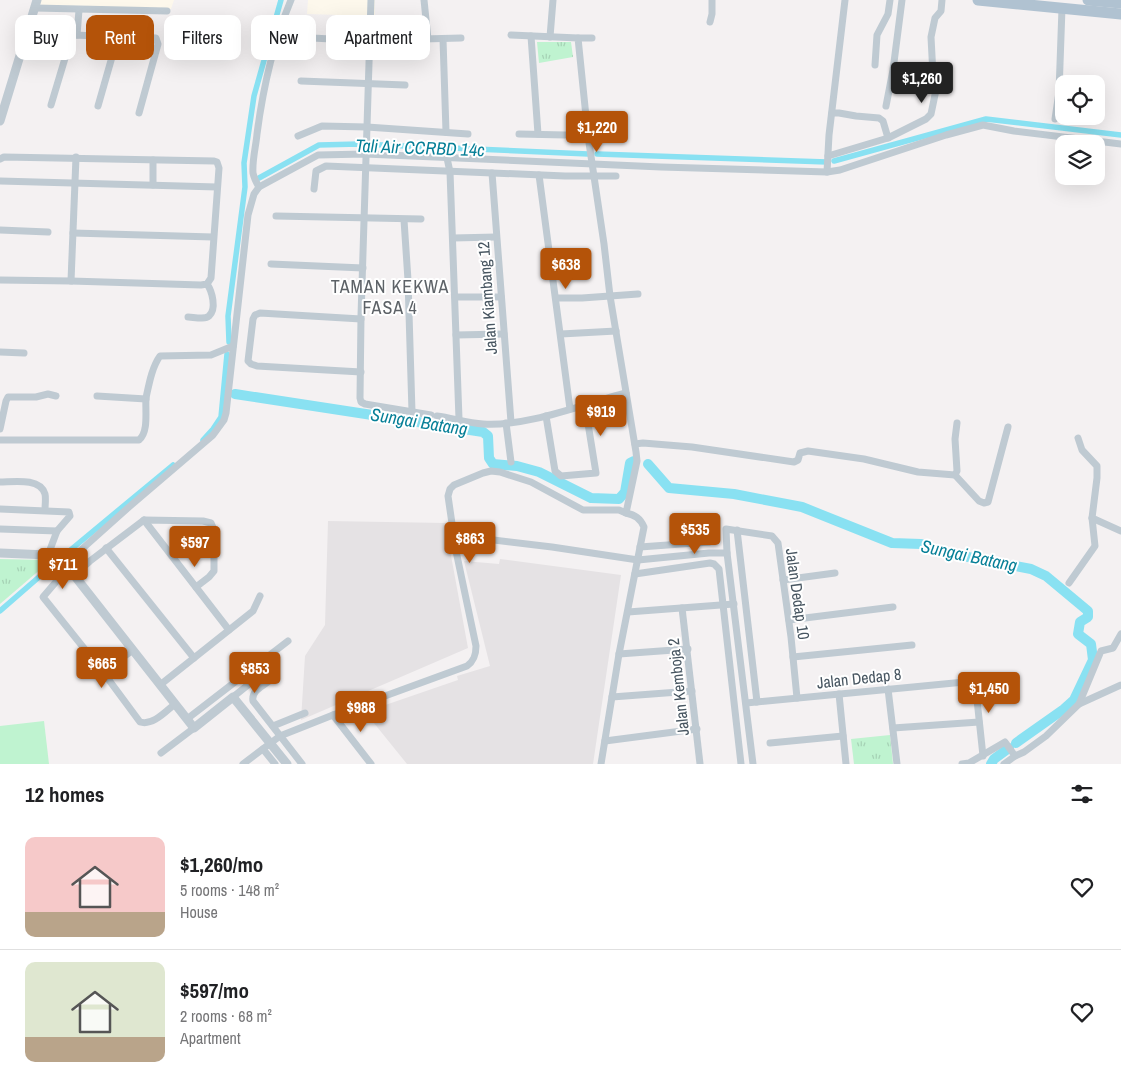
<!DOCTYPE html>
<meta charset="utf-8">
<style>
:root{--surface:#fff;--page:#f2f2f2;--text:#202124;--muted:#757577;--line:#e0e0e0;--accent:#b45309}
body{margin:0;font-family:"Archivo Narrow",sans-serif;background:var(--page);color:var(--text);height:100vh;display:flex;flex-direction:column;font-size:19px;white-space:nowrap}
*{box-sizing:border-box;margin:0}
p{font-size:16px;color:var(--muted)}
.icon{flex:none;width:28px;height:28px;fill:none;stroke:currentColor;stroke-width:2;stroke-linecap:round;stroke-linejoin:round}
.map{position:relative;height:764px;overflow:hidden}
.sheet{display:flex;flex-direction:column;background:var(--surface);flex:1}
.sheet>*{flex:none}
.banner{position:absolute;left:15px;top:15px;width:500px;height:45px;display:flex;gap:10px}
.buttons{position:absolute;left:1055px;top:75px;display:grid;gap:10px}
.buttons a{display:grid;place-items:center;width:50px;height:50px;border-radius:10px;background:var(--surface);box-shadow:0 5px 20px #0002;font-size:25px}
.price{position:absolute;translate:-50% -42px;padding:0 11px;border-radius:5px;background:var(--accent);color:#fff;font-size:16px;line-height:32px;filter:drop-shadow(0 1px 2px #0008)}
.price::after{content:'';position:absolute;left:50%;top:30px;width:15px;height:11px;margin-left:-8px;background:inherit;clip-path:polygon(0 0,100% 0,50% 100%)}
.price.selected{background:#222;color:#fff}
ul{padding:0;list-style:none}
li{display:flex;align-items:center;gap:15px;height:125px;padding:0 25px}
li+li{border-top:1px solid var(--line)}
li span{display:grid;place-items:center;flex:none;width:140px;height:100px;border-radius:10px;color:#555}
li>.icon{margin-inline-start:auto}
span .icon{width:60px;height:60px;fill:#fffc;stroke-width:1}
li b{font-size:21px}
h2{display:flex;justify-content:space-between;align-items:center;height:60px;padding:0 25px;font-size:21px}
.chip{padding:0 18px;border-radius:10px;background:var(--surface);box-shadow:0 5px 20px #0002;font-size:18px;line-height:45px}
.chip.selected{background:var(--accent);color:#fff}
.map>svg:first-child{display:block}
</style>
<div class="map">
<svg width="1121" height="764" viewBox="0 0 1121 764">
<defs>
<pattern id="park-tufts" width="24" height="20" patternUnits="userSpaceOnUse" patternTransform="scale(1.25)"><rect width="24" height="20" fill="#bff3d0"/><path d="M3 7l-1-3M5 7V3M7 7l1-3M15 17l-1-3M17 17v-4M19 17l1-3" fill="none" stroke="#a6d2b5"/></pattern>
</defs>
<rect width="100%" height="100%" fill="#f4f1f2"/>
<g fill="#fdf8ec">
<polygon points="35,0 174,0 171,9 33,7"/>
<polygon points="308,0 375,0 375,16 307,14"/>
</g>
<g fill="#e5e2e4">
<polygon points="328,521 445,523 468,648 301,720 305,656 325,625"/>
<polygon points="500,559 621,575 593,764 407,764 365,712 458,680 457,676 490,666 464,561 499,564"/>
</g>
<g fill="url(#park-tufts)">
<polygon points="537,42 571,42 573,57 539,63"/>
<polygon points="0,559 47,560 49,562 0,604"/>
<polygon points="890,735 893,764 854,764 851,739"/>
</g>
<polygon fill="#bff3d0" points="44,721 49,764 0,764 0,726"/>
<g fill="none" stroke-linecap="round" stroke-linejoin="round">
<g stroke="#89e1f2" stroke-width="5.5">
<polyline points="597,154 827,162"/>
<polyline points="834,161 986,119 1121,135"/>
<polyline points="259,178 319,145 359,144 588,154"/>
<polyline points="229,342 228,316 245,187 244,163 254,96 281,0"/>
<polyline points="203,440 213,429 221,417 227,354"/>
<polyline points="0,611 62,557 173,465"/>
</g>
<g stroke="#89e1f2" stroke-width="10">
<polyline points="235,394 483,432 488,436 489,458 493,464 517,466 539,472 591,498 619,499 625,492 630,463 634,461"/>
<polyline points="648,464 669,488 734,494 802,507 892,543 921,544 942,552 1031,569 1046,576 1088,611 1088,617 1080,622 1078,634 1091,644 1093,660 1074,700 1064,709 1016,743"/>
<polyline points="991,764 994,759 1009,748"/>
</g>
<g stroke="#bfcad2" stroke-width="7">
<polyline points="371,0 361,316 360,398 361,402 365,404 431,415"/>
<polyline points="424,0 428,39"/>
<polyline points="35,8 167,11"/>
<polyline points="710,22 712,14 712,0"/>
<polyline points="28,30 72,35 156,38 158,44 139,113"/>
<polyline points="306,34 312,38 370,41"/>
<polyline points="77,35 79,10"/>
<polyline points="531,36 538,134"/>
<polyline points="550,37 553,0"/>
<polyline points="578,38 592,38"/>
<polyline points="443,39 446,132"/>
<polyline points="382,42 408,42 423,39 461,38"/>
<polyline points="875,65 877,35 888,14 890,0"/>
<polyline points="301,81 405,85"/>
<polyline points="51,105 72,35"/>
<polyline points="98,106 118,36"/>
<polyline points="886,106 893,70 902,0"/>
<polyline points="832,113 839,113 856,116 879,118 883,121 888,138"/>
<polyline points="1055,119 1059,92 1062,8"/>
<polyline points="519,134 612,136"/>
<polyline points="298,136 322,126 367,127 468,134"/>
<polyline points="828,156 888,138 926,119 931,114 936,90 933,75 931,37 935,18 941,11 942,0"/>
<polyline points="447,158 450,172 459,419"/>
<polyline points="0,159 4,157 214,161 217,162 219,168 211,278 207,284 201,285 71,281 0,280"/>
<polyline points="827,172 829,135 845,0"/>
<polyline points="492,173 511,422"/>
<polyline points="539,175 570,409"/>
<polyline points="0,181 217,187"/>
<polyline points="153,185 153,160"/>
<path d="M259 187C256 182 254 178 253 173 252 160 256 146 257 134 263 88 273 43 291 0"/>
<polyline points="314,189 316,171 326,166 565,176 616,176"/>
<polyline points="276,216 421,219"/>
<polyline points="404,220 408,280 412,412"/>
<polyline points="0,230 48,232"/>
<polyline points="73,233 213,237"/>
<polyline points="453,238 496,237"/>
<polyline points="271,264 363,268"/>
<polyline points="71,281 76,157"/>
<polyline points="455,297 501,297"/>
<polyline points="556,298 582,298 638,294"/>
<path d="M188 317C193 317 205 320 209 316 217 309 212 291 207 284"/>
<polyline points="561,334 616,331"/>
<polyline points="456,335 504,334"/>
<polyline points="0,352 24,353"/>
<polyline points="361,372 257,366 251,364 248,361 253,319 255,315 260,313 361,319"/>
<polyline points="97,396 146,399"/>
<path d="M437 416C452 418 468 423 483 424 527 427 583 404 626 393"/>
<polyline points="546,416 555,471 561,476 596,473 585,405"/>
<polyline points="506,423 511,462"/>
<polyline points="0,429 6,401 8,397 36,397 48,394 56,396"/>
<path d="M0 440H139C149 432 145 410 146 398 149 384 152 367 160 356L211 355 233 346"/>
<polyline points="635,444 643,443 692,447 794,462 798,460 800,453 808,451 864,459 918,472 955,475 957,471 955,439 957,423"/>
<polyline points="955,475 979,501 984,503 988,502 1008,427"/>
<path d="M0 482C12 482 40 477 45 494 46 498 45 505 45 510"/>
<polyline points="0,509 69,512 70,516 57,531 48,555"/>
<polyline points="1092,518 1121,531"/>
<polyline points="144,520 229,630"/>
<polyline points="0,529 57,531"/>
<polyline points="737,530 757,702"/>
<polyline points="453,535 552,547 638,560 709,553 727,553"/>
<path d="M640 547 709 542C715 538 716 532 713 525"/>
<polyline points="106,548 194,658"/>
<polyline points="63,566 129,507 213,435 224,420 226,413 248,215 254,194 259,187 318,155 365,154 661,167 827,172 840,170 946,135 983,125 1014,131 1121,144"/>
<path d="M67 569 43 597 103 672 140 722C153 726 166 711 175 704"/>
<polyline points="635,574 710,563 714,564 719,569 741,764"/>
<polyline points="74,575 90,561 144,520 203,521 211,523 214,530 214,571 209,577 196,587"/>
<polyline points="783,580 835,573"/>
<polyline points="1069,583 1095,546 1092,518 1097,478 1097,466 1082,450 1078,438"/>
<polyline points="682,608 700,764"/>
<polyline points="628,612 734,604"/>
<polyline points="789,620 893,607"/>
<polyline points="619,654 688,649"/>
<polyline points="793,657 912,645"/>
<path d="M257 665 269 681C262 687 251 691 253 701L302 764"/>
<polyline points="103,672 133,650"/>
<polyline points="160,685 253,611 260,596"/>
<polyline points="888,689 897,764"/>
<polyline points="839,694 846,764"/>
<polyline points="233,697 263,673"/>
<polyline points="612,697 692,691"/>
<polyline points="746,703 975,681 983,756"/>
<polyline points="1079,704 1101,651 1113,648 1121,634"/>
<polyline points="333,715 371,764"/>
<polyline points="187,719 288,641"/>
<polyline points="273,726 305,713"/>
<polyline points="893,728 979,722"/>
<polyline points="605,741 697,729"/>
<polyline points="770,743 843,736"/>
<polyline points="263,749 275,764"/>
<polyline points="161,753 194,728"/>
<path d="M243 764 280 736 333 715 467 666C474 661 476 655 476 646L456 551 448 496 450 489 454 485 483 473 491 471 500 472 531 482 583 510H619L626 513 637 461 636 452 610 296 604 244 588 136 578 38 511 35"/>
<path d="M601 764 619 654 644 527C640 518 635 515 626 513"/>
<polyline points="753,764 727,553 726,529 772,536 778,543 791,637 797,698"/>
<polyline points="962,764 969,763 1005,742 1015,756 1024,752 1046,736 1079,704 1121,685"/>
<polyline points="1004,764 1015,756"/>
</g>
<g stroke="#bfcad2" stroke-width="9">
<polyline points="0,121 37,0"/>
<polyline points="0,553 48,555 53,557 74,575 194,728 233,697 287,764"/>
</g>
<g stroke="#b0c2d1" stroke-width="11">
<polyline points="978,0 1121,14"/>
<polyline points="1088,0 1121,3"/>
</g>
</g>
<g text-anchor="middle" stroke-width="4" stroke-linejoin="round" paint-order="stroke">
<g font-size="16" fill="#485661" stroke="#fff">
<text transform="translate(487 298) rotate(-94)" y="6">Jalan Kiambang 12</text>
<text transform="translate(798 594) rotate(82)" y="6">Jalan Dedap 10</text>
<text transform="translate(859 678) rotate(-6)" y="6">Jalan Dedap 8</text>
<text transform="translate(678 687) rotate(-96)" y="6">Jalan Kemboja 2</text>
</g>
<g font-size="18" font-style="italic" fill="#067f97" stroke="#fff">
<text transform="translate(420 148) rotate(2)" y="6">Tali Air CCRBD 14c</text>
<text transform="translate(419 422) rotate(9)" y="6">Sungai Batang</text>
<text transform="translate(969 556) rotate(12)" y="6">Sungai Batang</text>
</g>
<g font-size="18" letter-spacing="1" fill="#5d6267" stroke="#fff">
<text x="390" y="293">TAMAN KEKWA<tspan x="390" dy="21">FASA 4</tspan></text>
</g>
</g>
</svg>
<div class="buttons">
<a><svg class="icon" aria-label="locate" viewBox="0 0 24 24"><circle cx="12" cy="12" r="6"/><path d="M12 2v4M12 18v4M2 12h4M18 12h4"/></svg></a>
<a><svg class="icon" aria-label="layers" viewBox="0 0 24 24"><path d="M12 4l9 5-9 5-9-5zM3 14l9 5 9-5"/></svg></a>
</div>
<b class="price selected" style="left:922px;top:104px">$1,260</b>
<b class="price" style="left:597px;top:153px">$1,220</b>
<b class="price" style="left:566px;top:290px">$638</b>
<b class="price" style="left:601px;top:437px">$919</b>
<b class="price" style="left:695px;top:555px">$535</b>
<b class="price" style="left:470px;top:564px">$863</b>
<b class="price" style="left:195px;top:568px">$597</b>
<b class="price" style="left:63px;top:590px">$711</b>
<b class="price" style="left:102px;top:689px">$665</b>
<b class="price" style="left:255px;top:694px">$853</b>
<b class="price" style="left:989px;top:714px">$1,450</b>
<b class="price" style="left:361px;top:733px">$988</b>
<div class="banner">
<a class="chip">Buy</a>
<a class="chip selected">Rent</a>
<a class="chip">Filters</a>
<a class="chip">New</a>
<a class="chip">Apartment</a>
</div>
</div>
<section class="sheet">
<h2>12 homes<svg class="icon" aria-label="filters" viewBox="0 0 24 24"><path d="M4 7h16M4 17h16"/><circle cx="9" cy="7" r="2"/><circle cx="15" cy="17" r="2"/></svg></h2>
<ul>
<li><span style="background:linear-gradient(#f6c9c9 75%,#b9a48a 0)"><svg class="icon" aria-label="home" viewBox="0 0 24 24"><path d="M3 11l9-7 9 7M6 9v11h12V9"/></svg></span><div><b>$1,260/mo</b><p>5 rooms · 148 m²</p><p>House</p></div><svg class="icon" aria-label="heart" viewBox="0 0 24 24"><path d="M12 20l-8-8c-3-5 5-10 8-4 3-6 11-1 8 4z"/></svg></li>
<li><span style="background:linear-gradient(#dfe7d0 75%,#b9a48a 0)"><svg class="icon" aria-label="home" viewBox="0 0 24 24"><path d="M3 11l9-7 9 7M6 9v11h12V9"/></svg></span><div><b>$597/mo</b><p>2 rooms · 68 m²</p><p>Apartment</p></div><svg class="icon" aria-label="heart" viewBox="0 0 24 24"><path d="M12 20l-8-8c-3-5 5-10 8-4 3-6 11-1 8 4z"/></svg></li>
</ul>
</section>
